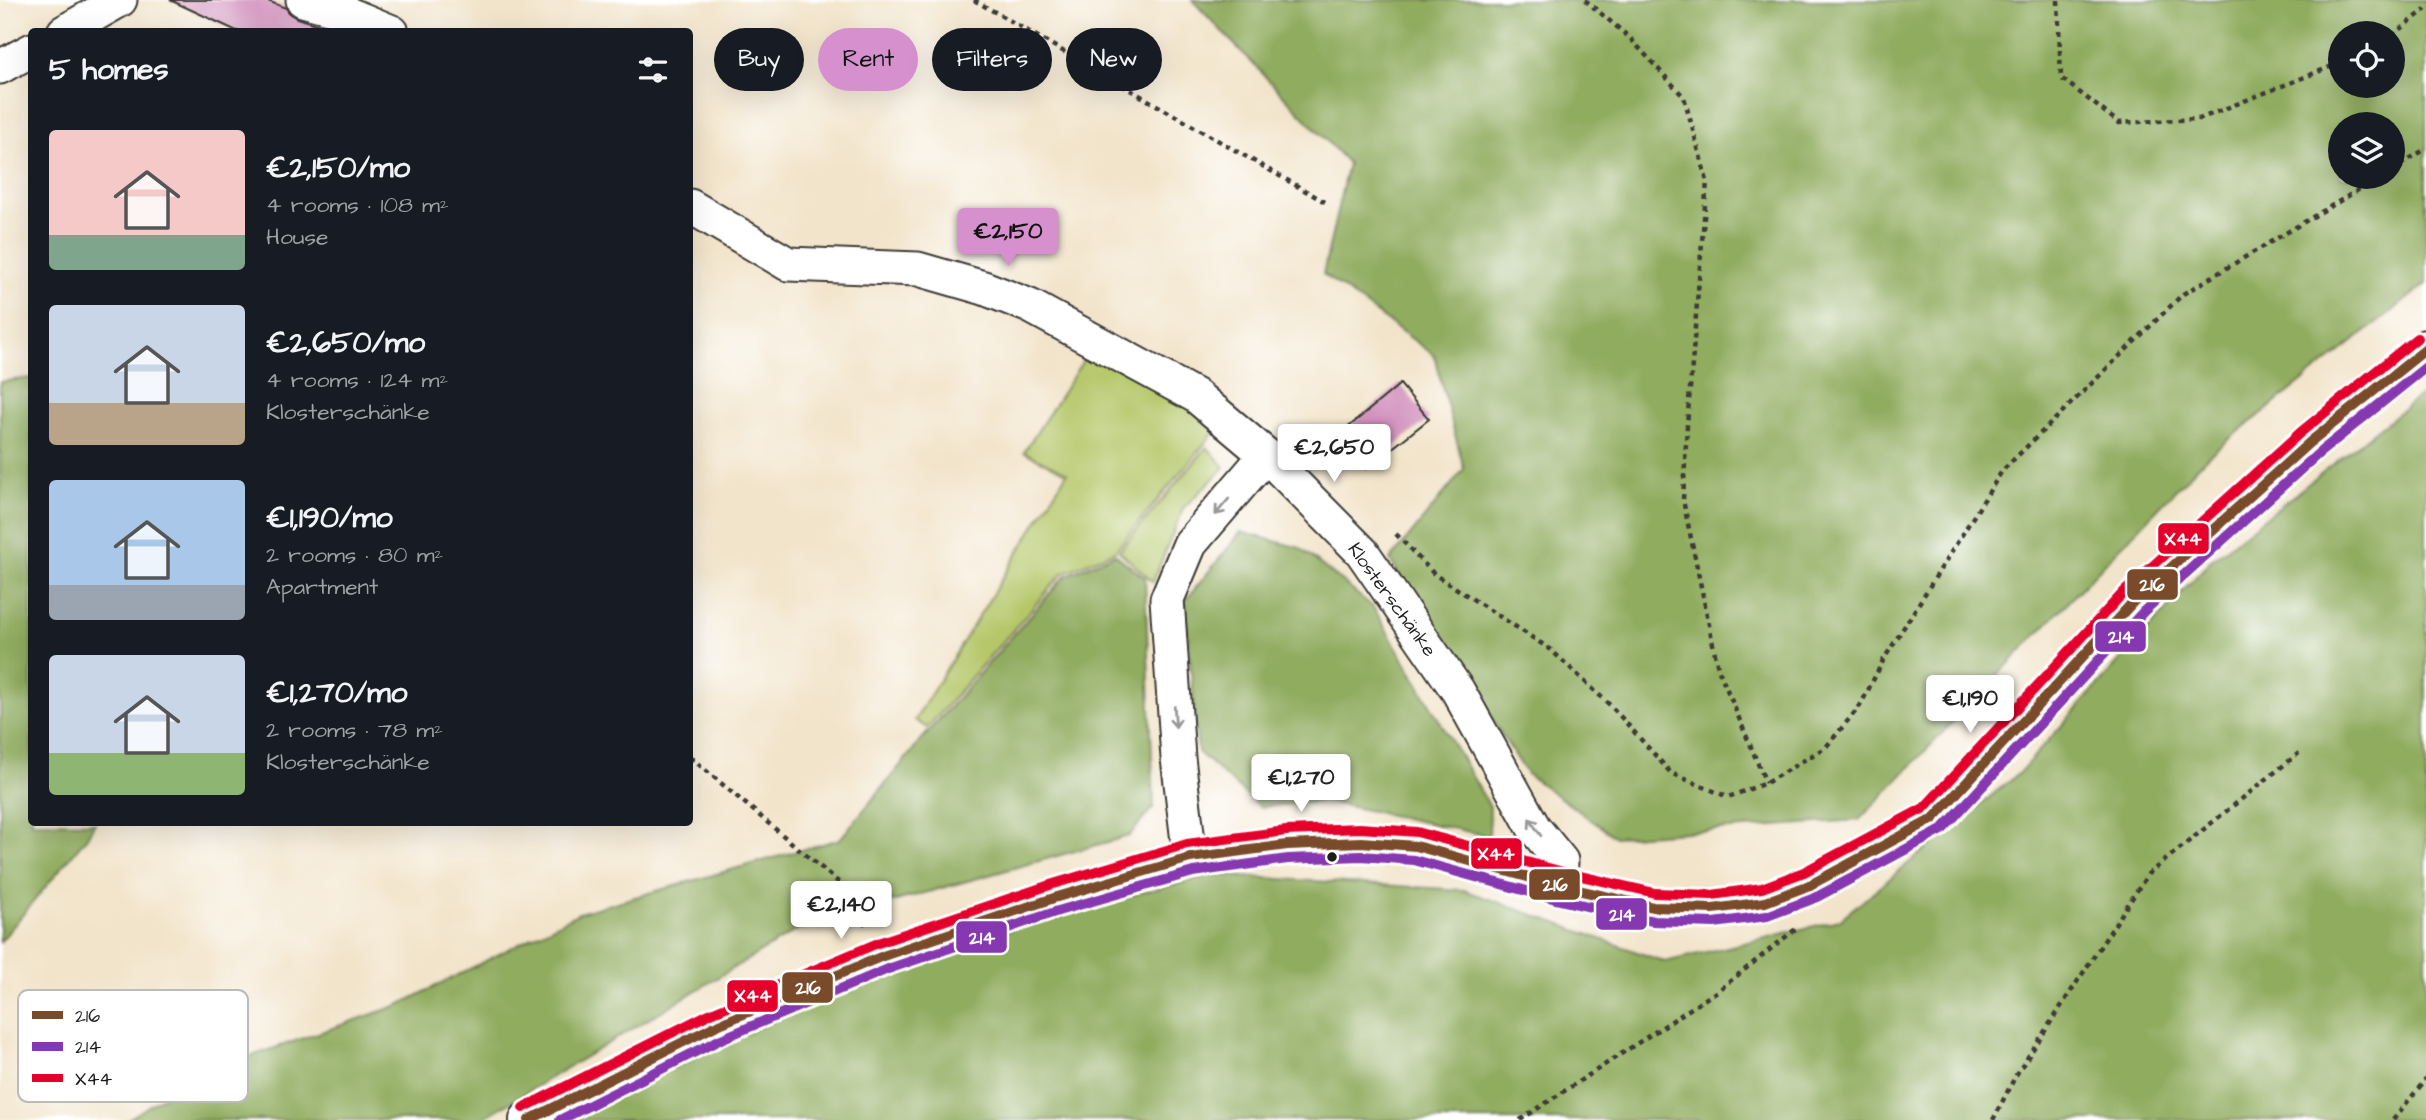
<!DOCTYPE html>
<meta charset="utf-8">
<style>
:root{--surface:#171b24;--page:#20242c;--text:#f1f3f6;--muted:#9ea1a6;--accent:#d690ce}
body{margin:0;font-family:"Architects Daughter",sans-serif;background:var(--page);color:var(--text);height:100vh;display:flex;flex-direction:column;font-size:26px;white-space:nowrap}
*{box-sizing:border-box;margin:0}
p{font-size:23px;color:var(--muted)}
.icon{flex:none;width:38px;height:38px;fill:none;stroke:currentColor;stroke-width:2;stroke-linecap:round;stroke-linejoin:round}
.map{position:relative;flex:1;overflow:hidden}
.drawer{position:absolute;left:28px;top:28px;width:665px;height:798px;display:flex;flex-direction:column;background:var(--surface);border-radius:7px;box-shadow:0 7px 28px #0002}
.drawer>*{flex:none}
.top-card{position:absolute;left:714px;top:28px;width:665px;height:63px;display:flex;gap:14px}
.controls{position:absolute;left:2328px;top:21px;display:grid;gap:14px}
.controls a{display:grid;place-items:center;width:77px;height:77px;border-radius:50%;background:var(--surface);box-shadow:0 7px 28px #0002;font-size:35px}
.price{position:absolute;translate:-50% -60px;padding:0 16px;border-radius:7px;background:#fff;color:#222;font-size:23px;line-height:46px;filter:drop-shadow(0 2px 4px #0008)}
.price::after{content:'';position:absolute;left:50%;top:42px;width:21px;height:16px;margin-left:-10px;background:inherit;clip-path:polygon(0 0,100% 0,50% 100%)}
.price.current{background:var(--accent);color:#111}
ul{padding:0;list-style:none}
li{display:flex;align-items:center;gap:21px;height:175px;padding:0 21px}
li span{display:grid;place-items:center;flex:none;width:196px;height:140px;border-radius:7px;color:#555}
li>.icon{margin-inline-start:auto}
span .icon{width:84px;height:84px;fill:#fffc;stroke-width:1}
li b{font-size:30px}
h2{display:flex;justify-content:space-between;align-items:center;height:84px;padding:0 21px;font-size:30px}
.pill{padding:0 24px;border-radius:32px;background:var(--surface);box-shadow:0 7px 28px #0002;font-size:24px;line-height:63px}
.pill.current{background:var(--accent);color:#111}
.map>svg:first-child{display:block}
</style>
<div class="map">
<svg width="2426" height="1120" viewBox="0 0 2426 1120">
<rect width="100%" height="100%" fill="#fff"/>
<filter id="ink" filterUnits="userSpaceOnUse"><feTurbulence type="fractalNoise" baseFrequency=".0143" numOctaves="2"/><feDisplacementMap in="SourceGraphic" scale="14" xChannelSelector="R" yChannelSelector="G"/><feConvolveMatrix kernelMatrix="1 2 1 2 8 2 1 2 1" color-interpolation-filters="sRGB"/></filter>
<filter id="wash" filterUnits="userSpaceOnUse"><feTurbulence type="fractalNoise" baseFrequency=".00686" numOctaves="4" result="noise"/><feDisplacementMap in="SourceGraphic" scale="28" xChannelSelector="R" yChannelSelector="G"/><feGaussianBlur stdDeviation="1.57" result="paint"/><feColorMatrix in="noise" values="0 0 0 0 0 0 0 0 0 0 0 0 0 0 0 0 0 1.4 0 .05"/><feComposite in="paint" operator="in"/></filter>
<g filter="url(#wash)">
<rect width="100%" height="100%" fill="#f2e4ca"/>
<g fill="#b6c76a" stroke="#697243" stroke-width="2">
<polygon points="1088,353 1179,396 1217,429 1115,551 1063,573 927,728 915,720 1067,473 1024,452"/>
<polygon points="1207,447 1225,467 1183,508 1153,582 1119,551"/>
</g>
<g fill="#90ac5e" stroke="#56643d" stroke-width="2" fill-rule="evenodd">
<path d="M1192 0H2426V284L2208 456 1859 820 1615 837 1527 774 1390 560 1464 469 1434 355 1323 274 1348 163ZM2340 33H2392V86H2340ZM2340 124H2392V177H2340Z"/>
<polygon points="31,378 32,822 95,823 87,837 0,942 0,382"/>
<polygon points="2426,391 2426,1120 569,1120 716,1046 888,972 1054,914 1214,875 1464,890 1665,962 1839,920 2018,774 2210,561"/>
<polygon points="1241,532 1300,548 1373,607 1490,807 1489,836 1324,801 1260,807 1198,752 1185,601"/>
<polygon points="1115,554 1145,578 1154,807 1129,836 802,927 480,1120 127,1120 194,1076 399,1005 579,913 840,839 922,739 1065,576"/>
</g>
<g id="blocks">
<g fill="#d08ebb">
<polygon points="170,0 265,0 286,8 290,14 297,18 340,32 239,32"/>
<polygon points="1400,384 1429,419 1366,469 1339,435"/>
</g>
</g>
</g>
<g filter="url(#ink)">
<use href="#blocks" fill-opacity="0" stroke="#3c3a36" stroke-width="2"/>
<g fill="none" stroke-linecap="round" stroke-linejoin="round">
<g stroke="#3c3a36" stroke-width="37">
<g id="street">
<polyline points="303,0 336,9 392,32"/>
<polyline points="64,32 120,0"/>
<polyline points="0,67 32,50"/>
<polyline points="690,206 788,264 918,269 984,288 1030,306 1196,396 1266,455 1362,552 1458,691 1534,828 1561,861 1560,886"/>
<polyline points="1190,858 1178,758 1167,599 1190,544 1266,455"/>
</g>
</g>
<g stroke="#3c3a36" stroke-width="42">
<polyline id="secondary" points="529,1120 715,1026 883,956 1054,898 1190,858 1287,845 1361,842 1416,846 1560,886 1653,907 1713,909 1765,902 1810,885 1933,819 2134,601 2310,442 2426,349"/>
</g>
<g stroke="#3c3a36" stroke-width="4.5" stroke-dasharray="5 5" stroke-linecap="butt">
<polyline points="974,0 1325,202"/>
<polyline points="1585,0 1630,38 1684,97 1707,181 1687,425 1683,500 1718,668 1766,783"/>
<polyline points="2058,0 2061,78 2119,123 2199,119 2340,63"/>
<polyline points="2392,36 2426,9"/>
<polyline points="2392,169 2426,149"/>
<polyline points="1301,448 1315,433 1329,445 1330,454"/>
<polyline points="1396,534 1434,574 1550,649 1611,706 1671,773 1728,797 1766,783 1826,747 1860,706 1884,659 2002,471 2183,294 2380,177"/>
<polyline points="690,757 843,886 867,927"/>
<polyline points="1520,1120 1719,990 1797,928"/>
<polyline points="1993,1120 2016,1075 2148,874 2299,753"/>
<polyline points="2393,1120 2426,1079"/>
</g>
<use href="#street" stroke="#fff" stroke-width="33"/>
<use href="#secondary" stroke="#fff" stroke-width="38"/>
<g stroke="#fff" stroke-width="16">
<polyline id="bus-1" points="529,1120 715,1026 883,956 1054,898 1190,858 1287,845 1361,842 1416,846 1560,886 1653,907 1713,909 1765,902 1810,885 1933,819 2134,601 2310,442 2426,349"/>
</g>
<g stroke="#fff" stroke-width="16">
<polyline id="bus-2" points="560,1120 721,1039 888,969 1058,911 1193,872 1288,859 1361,856 1414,860 1556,899 1653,921 1714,923 1767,916 1815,898 1942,830 2144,611 2319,453 2426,367"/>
</g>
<g stroke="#fff" stroke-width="16">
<polyline id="bus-3" points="523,1108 709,1014 878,943 1050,885 1187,844 1286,831 1360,828 1417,832 1563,872 1655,893 1712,895 1762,888 1804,872 1924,808 2125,591 2301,432 2417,338"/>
</g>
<use href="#bus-1" stroke="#7a4b2a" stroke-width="10"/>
<use href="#bus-2" stroke="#8638b0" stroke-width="10"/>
<use href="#bus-3" stroke="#e4002b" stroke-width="10"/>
</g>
<defs><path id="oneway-shaft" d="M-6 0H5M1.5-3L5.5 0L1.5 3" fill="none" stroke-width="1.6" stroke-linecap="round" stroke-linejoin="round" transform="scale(1.75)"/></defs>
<g stroke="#999">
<use href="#oneway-shaft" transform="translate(1222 507) rotate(130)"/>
<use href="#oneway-shaft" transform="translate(1175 717) rotate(86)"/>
<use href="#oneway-shaft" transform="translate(1535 827) rotate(-124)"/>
</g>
</g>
<circle fill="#1c1c1c" stroke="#fff" stroke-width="2.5" cx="1332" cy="857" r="6"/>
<g text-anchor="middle" stroke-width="6" stroke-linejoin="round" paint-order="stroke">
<g font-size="19" fill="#1c1c1c" stroke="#fff">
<text transform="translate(1393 599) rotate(54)" y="7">Klosterschänke</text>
</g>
</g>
<rect x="18" y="990" width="230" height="112" rx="10" fill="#fff" stroke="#bbb" stroke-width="2"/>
<rect x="32" y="1011" width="31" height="8" fill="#7a4b2a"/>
<rect x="32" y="1042" width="31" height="9" fill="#8638b0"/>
<rect x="32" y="1074" width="31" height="8" fill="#e4002b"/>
<g font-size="19" fill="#1c1c1c">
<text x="75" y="1022">216</text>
<text x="75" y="1053">214</text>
<text x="75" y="1085">X44</text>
</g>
<g stroke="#fff" stroke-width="2.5">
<rect x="2157" y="522" width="53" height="33" rx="7" fill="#e4002b"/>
<rect x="2126" y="568" width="53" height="33" rx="7" fill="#7a4b2a"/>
<rect x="2094" y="620" width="53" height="33" rx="7" fill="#8638b0"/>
<rect x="1470" y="837" width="53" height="33" rx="7" fill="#e4002b"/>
<rect x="1528" y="868" width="53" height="33" rx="7" fill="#7a4b2a"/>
<rect x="1595" y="897" width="53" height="34" rx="7" fill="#8638b0"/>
<rect x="955" y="920" width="53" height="34" rx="7" fill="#8638b0"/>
<rect x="781" y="971" width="53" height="33" rx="7" fill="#7a4b2a"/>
<rect x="726" y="979" width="53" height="34" rx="7" fill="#e4002b"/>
</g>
<g font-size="19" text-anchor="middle" font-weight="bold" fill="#fff">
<text x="2183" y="545">X44</text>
<text x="2152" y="591">216</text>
<text x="2121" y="643">214</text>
<text x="1496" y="860">X44</text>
<text x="1555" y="891">216</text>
<text x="1622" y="921">214</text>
<text x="982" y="944">214</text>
<text x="808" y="994">216</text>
<text x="753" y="1002">X44</text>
</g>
</svg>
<div class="controls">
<a><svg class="icon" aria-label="locate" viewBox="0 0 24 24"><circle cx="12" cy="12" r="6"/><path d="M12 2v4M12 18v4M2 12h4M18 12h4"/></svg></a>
<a><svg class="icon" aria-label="layers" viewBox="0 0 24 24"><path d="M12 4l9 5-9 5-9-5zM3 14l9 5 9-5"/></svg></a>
</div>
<b class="price current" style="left:1008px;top:268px">€2,150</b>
<b class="price" style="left:1334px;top:484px">€2,650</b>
<b class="price" style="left:1970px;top:735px">€1,190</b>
<b class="price" style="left:1301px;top:814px">€1,270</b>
<b class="price" style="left:841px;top:941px">€2,140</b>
<div class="top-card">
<a class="pill">Buy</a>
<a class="pill current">Rent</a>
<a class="pill">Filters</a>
<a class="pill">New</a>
</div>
<section class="drawer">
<h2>5 homes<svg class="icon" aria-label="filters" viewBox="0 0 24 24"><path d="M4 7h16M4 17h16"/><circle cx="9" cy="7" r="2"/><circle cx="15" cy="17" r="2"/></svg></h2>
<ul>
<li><span style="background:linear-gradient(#f6c9c9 75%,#7fa58c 0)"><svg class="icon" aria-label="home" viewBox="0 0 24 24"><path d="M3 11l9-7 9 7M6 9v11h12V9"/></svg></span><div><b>€2,150/mo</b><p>4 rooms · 108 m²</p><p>House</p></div></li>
<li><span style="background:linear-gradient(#c9d6e8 70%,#b9a48a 0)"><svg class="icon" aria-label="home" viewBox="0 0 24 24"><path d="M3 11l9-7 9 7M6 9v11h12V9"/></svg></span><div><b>€2,650/mo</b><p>4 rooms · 124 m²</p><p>Klosterschänke</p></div></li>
<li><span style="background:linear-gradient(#a9c7e8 75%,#9aa5b1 0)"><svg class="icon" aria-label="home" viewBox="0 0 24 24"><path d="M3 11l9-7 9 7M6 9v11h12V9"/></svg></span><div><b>€1,190/mo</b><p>2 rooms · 80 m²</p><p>Apartment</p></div></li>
<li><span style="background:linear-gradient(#c9d6e8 70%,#8fb573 0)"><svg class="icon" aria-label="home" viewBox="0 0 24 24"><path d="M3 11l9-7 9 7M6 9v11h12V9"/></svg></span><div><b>€1,270/mo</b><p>2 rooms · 78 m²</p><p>Klosterschänke</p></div></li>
</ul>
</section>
</div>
